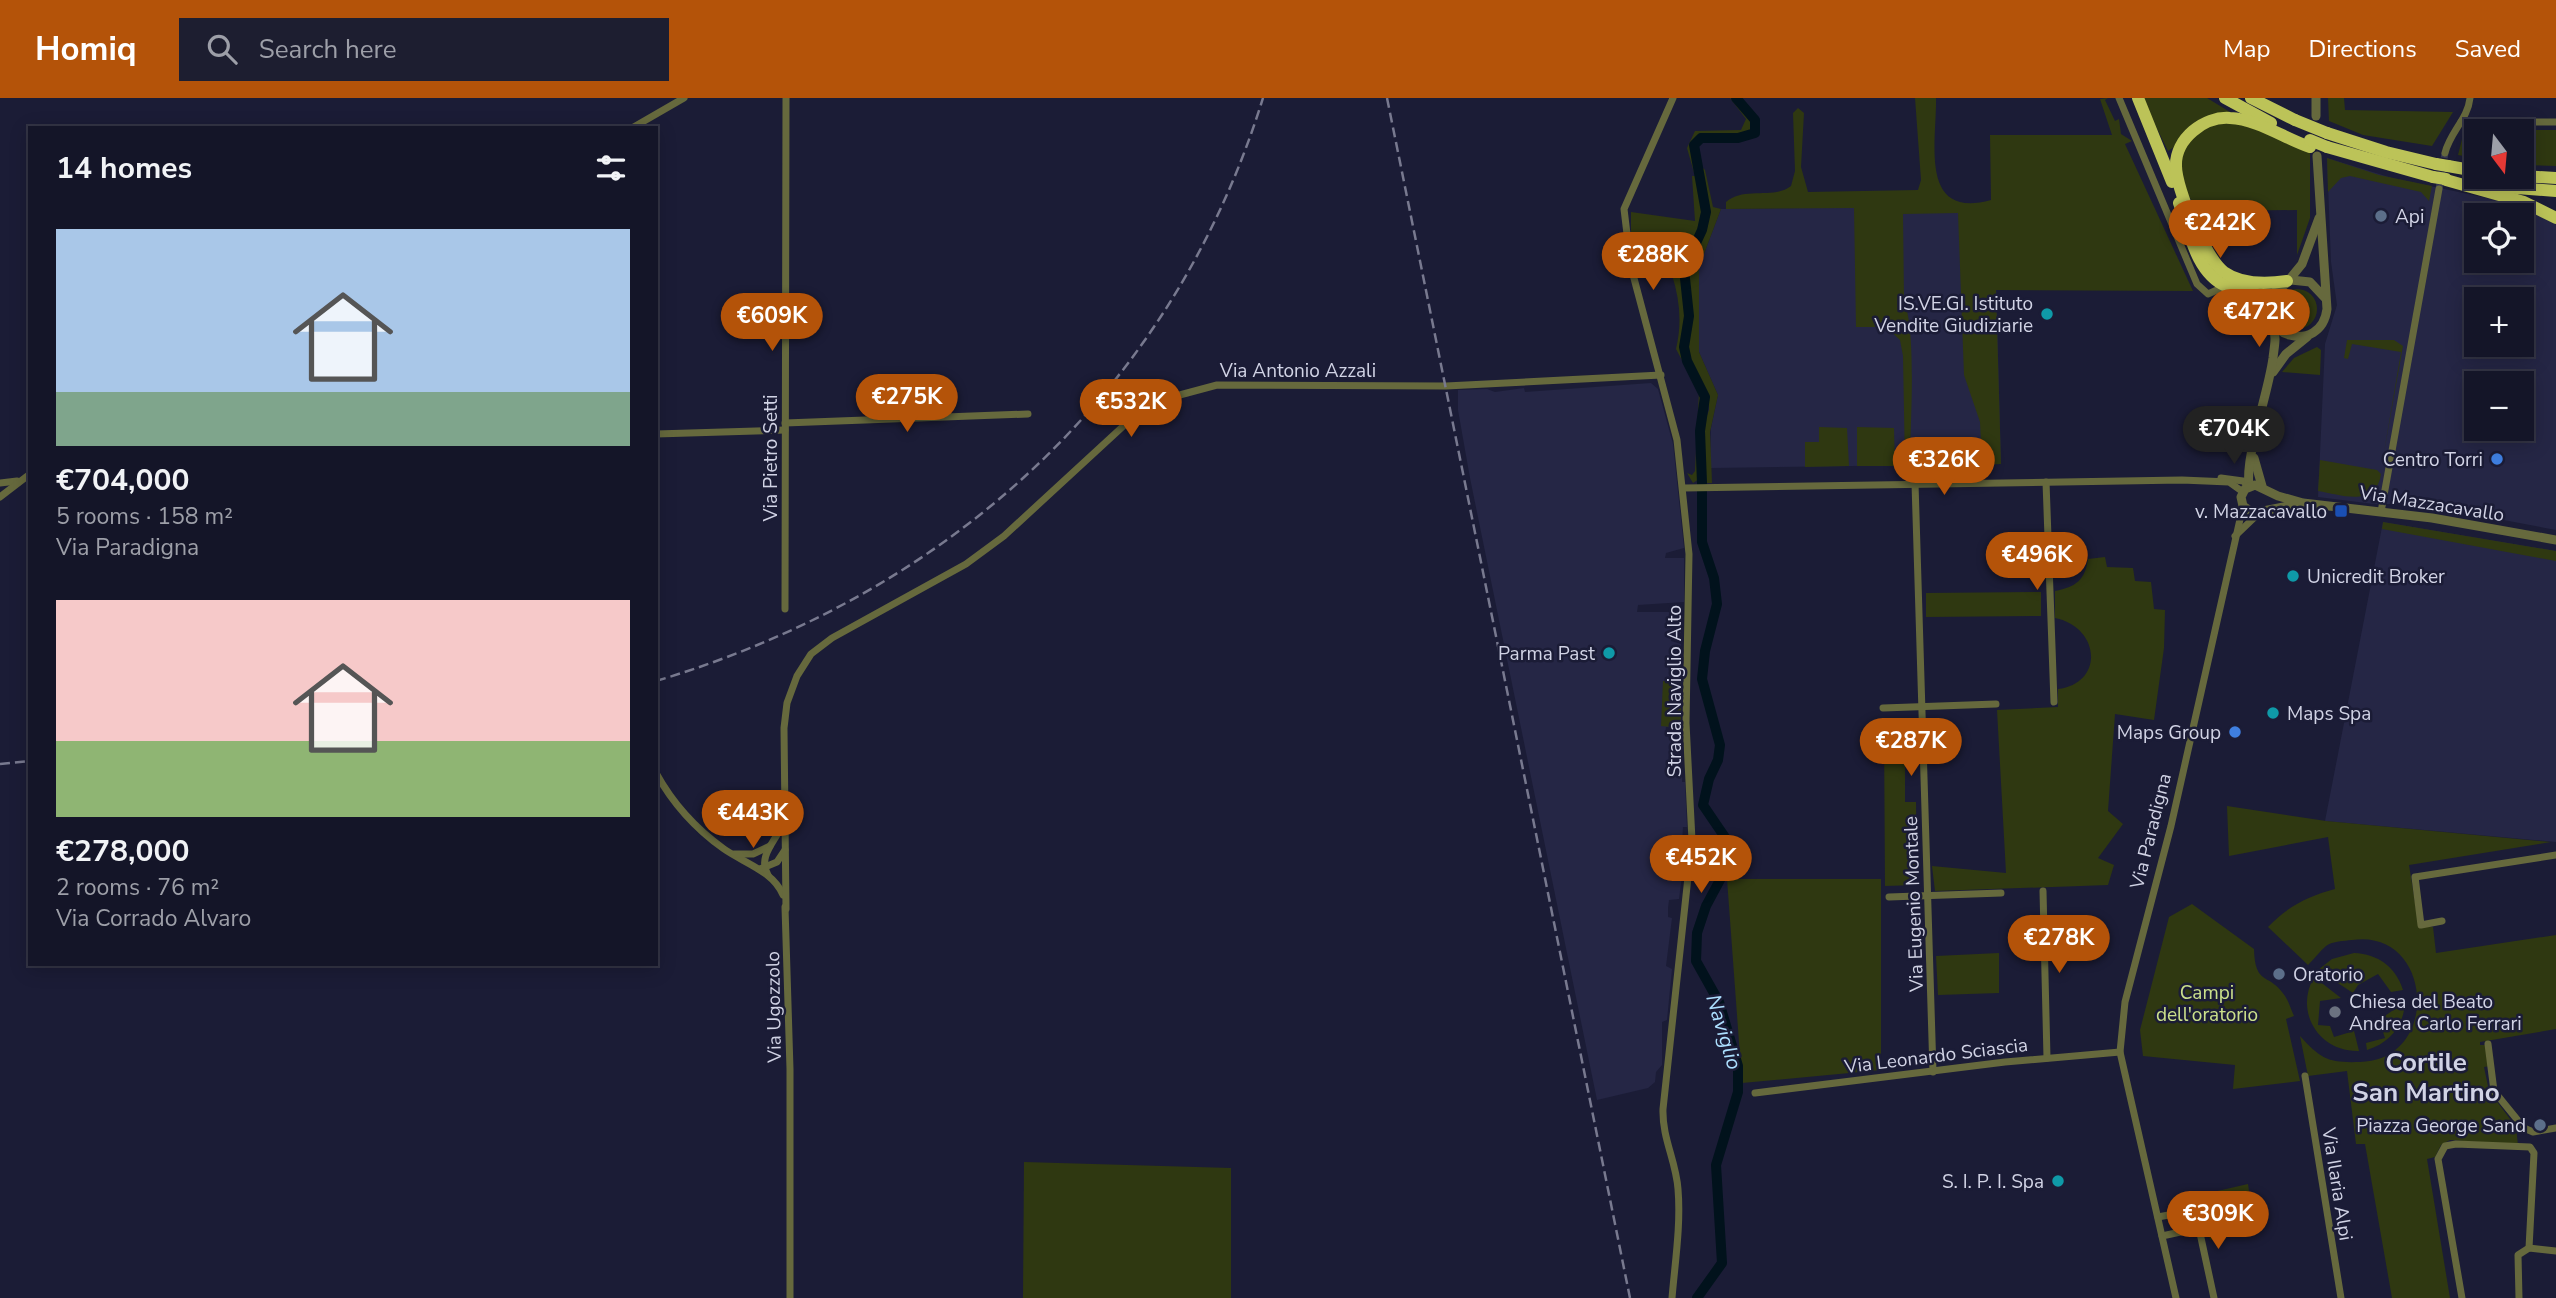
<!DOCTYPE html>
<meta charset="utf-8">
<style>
:root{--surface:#141528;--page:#1d1e30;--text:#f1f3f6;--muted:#9d9fa8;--line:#333445;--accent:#b45309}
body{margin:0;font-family:"Nunito Sans",sans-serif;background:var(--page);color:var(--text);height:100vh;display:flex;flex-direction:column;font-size:26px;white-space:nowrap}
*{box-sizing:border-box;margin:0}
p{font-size:23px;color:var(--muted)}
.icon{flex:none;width:38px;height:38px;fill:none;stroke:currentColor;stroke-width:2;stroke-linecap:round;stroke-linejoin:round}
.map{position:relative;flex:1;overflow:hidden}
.drawer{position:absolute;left:28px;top:28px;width:630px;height:840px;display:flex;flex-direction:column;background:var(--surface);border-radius:0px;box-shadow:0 4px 18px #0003,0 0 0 2px var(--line)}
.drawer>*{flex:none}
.needle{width:46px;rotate:164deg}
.controls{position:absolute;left:2464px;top:21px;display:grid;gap:14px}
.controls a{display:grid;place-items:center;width:70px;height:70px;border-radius:0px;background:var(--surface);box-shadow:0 4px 18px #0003,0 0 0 2px var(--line);font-size:35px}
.price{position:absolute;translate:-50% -60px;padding:0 16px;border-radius:24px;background:var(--accent);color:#fff;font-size:23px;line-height:46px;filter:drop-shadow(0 2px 4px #0008)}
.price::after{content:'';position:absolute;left:50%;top:42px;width:21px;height:16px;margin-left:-10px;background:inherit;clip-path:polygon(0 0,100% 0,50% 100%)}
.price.active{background:#222;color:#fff}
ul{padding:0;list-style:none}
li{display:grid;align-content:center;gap:14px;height:371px;padding:0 28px}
li span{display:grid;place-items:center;height:217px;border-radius:0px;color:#555}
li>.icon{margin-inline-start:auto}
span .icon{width:126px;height:126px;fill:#fffc;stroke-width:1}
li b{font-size:30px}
h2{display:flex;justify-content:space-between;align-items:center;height:84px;padding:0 28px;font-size:30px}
header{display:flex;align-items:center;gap:42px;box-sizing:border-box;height:98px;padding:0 35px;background:var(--accent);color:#fff}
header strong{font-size:33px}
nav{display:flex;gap:38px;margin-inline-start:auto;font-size:24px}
.search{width:490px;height:63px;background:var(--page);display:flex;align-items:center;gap:18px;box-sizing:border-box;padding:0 24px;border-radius:0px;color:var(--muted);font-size:26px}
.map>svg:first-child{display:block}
</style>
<header>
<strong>Homiq</strong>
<div class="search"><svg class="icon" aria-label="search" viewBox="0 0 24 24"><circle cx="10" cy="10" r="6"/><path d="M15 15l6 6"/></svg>Search here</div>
<nav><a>Map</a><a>Directions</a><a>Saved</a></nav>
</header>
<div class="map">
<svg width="2556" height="1200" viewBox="0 0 2556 1200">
<rect width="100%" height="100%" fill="#1b1c36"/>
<g fill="#252645" fill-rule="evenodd">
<path d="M2327 60 2392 80 2511 105 2556 125V432L2403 403 2396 406H2374L2318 399 2325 246 2337 207 2331 164ZM2476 117H2522V163H2476ZM2476 201H2522V247H2476ZM2476 285H2522V331H2476Z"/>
<polygon points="1994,108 2001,366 1710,370 1711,330 1718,297 1699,254 1699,169 1721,111"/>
<polygon points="1651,285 1658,291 1673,346 1684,450 1666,455 1665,460 1684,460 1684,504 1638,507 1637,514 1682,514 1681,535 1671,535 1671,543 1681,546 1681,573 1673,576 1673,583 1681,584 1681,630 1666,629 1665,638 1675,640 1675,649 1681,652 1681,662 1675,663 1675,673 1682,674 1682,684 1685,684 1687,729 1683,729 1682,744 1688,744 1685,754 1673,758 1673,767 1683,769 1679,801 1669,802 1668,810 1668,819 1672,820 1666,868 1672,871 1667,922 1662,924 1662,967 1656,974 1655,984 1648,990 1597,1002 1470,380 1458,312 1458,292 1487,291 1495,294 1524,290 1525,294"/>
<polygon points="2383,424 2556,453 2556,744 2325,723"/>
</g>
<g fill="#2f3811">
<path d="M1730 0H1734L1752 23V32L1742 38 1702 36 1691 48 1704 111 1697 135 1680 170 1686 220 1680 247 1703 302 1697 342 1699 381 1693 385 1687 375 1692 377 1695 373 1699 294 1676 251C1682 226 1680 202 1672 177L1677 175 1682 153 1667 156 1661 136 1631 144V114L1695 123 1692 78H1695L1687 50 1695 33 1741 32 1746 21Z"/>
<path d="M1915 0H1936C1937 43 1918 122 1991 102L1990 37H2112L2100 1 2108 0 2105 2 2115 23 2119 21 2121 36 2132 43 2125 46 2193 193 1996 192 2001 366 1982 367 1980 324 1964 277 1958 115 1903 116 1904 202C1917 237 1910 326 1910 368H1905L1903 258 1900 242 1886 229H1856L1854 110 1726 111V104C1745 88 1773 102 1791 88L1795 73 1793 15 1798 10 1804 15 1801 69 1808 94 1918 92 1921 82Z"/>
<polygon points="2142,0 2207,0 2230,14 2168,53"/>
<polygon points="2328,0 2344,0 2345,12 2453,14 2432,48 2363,37 2329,23"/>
<path d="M2243 25 2310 53V120L2297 157V112L2218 113 2213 105 2193 104C2181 89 2177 67 2184 50 2188 41 2202 32 2209 26Z"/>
<polygon points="2475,32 2556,32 2556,68 2522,67 2522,33 2476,33 2476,60 2458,57 2463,37"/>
<polygon points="2327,60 2379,77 2432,88 2429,103 2421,94 2350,78 2341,80 2328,94"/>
<polygon points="1700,67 1705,72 1713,109 1721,111 1699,169 1699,254 1718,297 1710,334 1712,385 1704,385 1704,326 1709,312 1709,297 1686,252 1693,218 1686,174 1705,131 1710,111"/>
<circle cx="2297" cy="211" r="20"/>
<polygon points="2347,242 2394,242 2403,248 2383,360 2401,254 2352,246 2348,261 2344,260"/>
<polygon points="2317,249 2321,252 2320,277 2282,274 2294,260"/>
<polygon points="1819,329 1847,330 1849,368 1805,369 1805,344 1819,344"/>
<polygon points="1857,329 1894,330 1895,368 1857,368"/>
<path d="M2320 362 2377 372 2381 376C2376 410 2342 397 2318 393Z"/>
<polygon points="2383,424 2556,453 2556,463 2382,431"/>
<path d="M2105 459 2107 469 2133 470 2135 483 2151 484 2154 511 2165 512 2164 550 2154 622 2115 616 2108 713 2123 726 2098 760 2114 767 2108 787 1935 793 1932 768 2006 775 1997 612 2058 609V591C2105 585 2100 529 2055 520V493C2076 489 2085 482 2088 461Z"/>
<polygon points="2041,494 2041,518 1926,519 1926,495"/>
<polygon points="1663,583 1681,584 1681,630 1661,628"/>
<polygon points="1905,628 1905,704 1916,704 1917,787 1885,788 1884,630"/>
<path d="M2227 708 2326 723 2551 744 2409 767 2419 829H2433L2436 855 2556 837V931L2480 944V947H2486L2490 968 2484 969 2489 993 2516 1029 2518 1047 2450 1042 2441 1047 2435 1059 2427 1061 2450 1200H2392L2365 1046H2356L2347 973 2308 978 2300 938C2321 961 2328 965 2360 964 2442 962 2433 830 2352 842 2344 843 2333 843 2326 848 2320 853 2314 861 2308 867L2268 829C2287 809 2308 798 2335 791L2328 739 2229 758Z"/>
<polygon points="1727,781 1881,781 1881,972 1742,985"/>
<path d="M2192 806 2254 851C2255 889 2270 874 2285 898 2289 904 2291 912 2294 918L2286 921 2300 983 2233 991 2235 967 2143 958 2140 932 2169 819Z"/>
<polygon points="1999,855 1999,895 1938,897 1936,858"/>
<path d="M2354 855C2378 856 2396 869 2403 892L2391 894 2378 876 2358 887 2353 895 2318 872 2332 861Z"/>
<path d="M2314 879 2341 900 2320 903 2318 927 2330 928 2334 939 2354 933 2359 953C2319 954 2294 914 2314 879Z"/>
<path d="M2405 904C2404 927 2390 945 2367 952L2366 945 2385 940 2379 922Z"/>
<polygon points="1024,1064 1231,1070 1231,1200 1023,1200"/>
<polygon points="2248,1086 2255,1134 2210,1142 2200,1097"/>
</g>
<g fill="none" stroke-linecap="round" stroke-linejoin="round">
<g stroke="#01121c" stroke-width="10">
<polyline points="1702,385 1700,333 1705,299 1687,263 1684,249 1689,218 1684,171 1702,132 1706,114 1694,47 1701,40 1738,40 1755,35 1755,22 1736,0"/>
<polyline points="1697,1200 1722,1165 1716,1067 1738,994 1738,968 1719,904 1696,863 1697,835 1706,808 1735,754 1703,707 1709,681 1718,662 1720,647 1702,581 1705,553 1717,506 1714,480 1702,444 1702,394"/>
</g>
<polyline stroke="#363750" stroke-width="7" stroke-dasharray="7 3.5" stroke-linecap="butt" points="2439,91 2445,55"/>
<g stroke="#66693d" stroke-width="7">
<polyline points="2119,0 2197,186 2208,196 2226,188"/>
<polyline points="2461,24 2556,24"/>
<polyline points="632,30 684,0"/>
<path d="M2445 55C2450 34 2468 21 2470 0"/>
<polyline points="785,325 1028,316"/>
<polyline points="656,336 785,332"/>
<polyline points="2221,380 2243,383 2249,388"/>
<polyline points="2046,384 2054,604"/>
<polyline points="0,385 17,383"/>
<polyline points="1915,385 1933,974"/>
<polyline points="1684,390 2182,382 2229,384 2243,394"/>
<polyline points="0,399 30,376"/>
<polyline points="2381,414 2439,91"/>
<polyline points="2235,438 2259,415"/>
<polyline points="785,511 786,0"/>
<polyline points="1883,610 1996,606"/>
<path d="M656 675C673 706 696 731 724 751 744 765 773 773 783 797"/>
<polyline points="734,756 753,756 770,748"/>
<polyline points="760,771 777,764 785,752"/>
<path d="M768 777C756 757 779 741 784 722"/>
<polyline points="2043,793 2047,960"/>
<polyline points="1889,799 2001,795"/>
<polyline points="785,809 790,971 790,1200"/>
<polyline points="786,811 784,630 787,605 797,578 811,556 832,540 966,466 1004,438 1131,321 1161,302 1217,287 1446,288 1661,277"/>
<polyline points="2442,823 2421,827 2415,779 2556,757"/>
<polyline points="2488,946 2494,993 2524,1030 2533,1034 2556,1030"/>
<polyline points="2305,978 2341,1200"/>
<polyline points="1755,995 2005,964 2120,954"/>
<polyline points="2158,1119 2195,1112 2214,1200"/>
<polyline points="2162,1138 2199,1130"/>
<path d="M1672 1200C1675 1164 1681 1127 1678 1091 1676 1063 1662 1040 1663 1011L1692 742 1686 625 1689 456 1677 342 1631 169 1624 111 1673 0"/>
<polyline points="2176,1200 2120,954 2125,904 2171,728 2243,408"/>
<polyline points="2462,1200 2438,1061 2445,1048 2456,1046 2530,1049 2534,1055 2529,1150"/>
<polyline points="2519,1200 2518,1157 2529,1150 2556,1153"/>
</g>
<g stroke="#66693d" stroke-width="9">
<polyline points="2316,0 2316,18"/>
<path d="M2317 58 2327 211C2321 258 2253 239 2272 196L2291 182 2310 184 2326 201"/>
<polyline points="2289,182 2302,166 2319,120"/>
<polyline points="2273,274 2286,256 2307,239"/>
<polyline points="2254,360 2262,388"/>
<path d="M2249 388C2245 357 2268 297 2273 260 2274 249 2277 240 2273 228"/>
<polyline points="2303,405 2253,415 2243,408 2241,399 2245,391 2255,387 2278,398 2303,405 2432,420 2556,442"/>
</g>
<g stroke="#bcc358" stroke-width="12">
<polyline points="2138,0 2172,84"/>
<polyline points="2225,0 2271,25"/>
<polyline points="2251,0 2295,22"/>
<polyline points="2327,35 2386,54 2436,66"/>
<polyline points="2327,49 2433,79"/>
<polyline points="2448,68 2476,73"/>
<polyline points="2522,78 2556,80"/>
<polyline points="2446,82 2524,104 2556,120"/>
<polyline points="2491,88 2556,93"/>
<path d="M2179 105C2189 133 2196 175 2226 188 2238 193 2251 193 2263 198L2268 209"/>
<path d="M2287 183C2266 186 2242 187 2224 174 2206 161 2176 91 2176 68 2175 41 2204 18 2230 20 2257 21 2284 40 2310 49"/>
</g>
<g stroke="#78798f" stroke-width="2.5" stroke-dasharray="10 5" stroke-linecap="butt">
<polyline points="1387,0 1630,1200"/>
<path d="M656 583C948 496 1172 294 1263 0"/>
<polyline points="0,666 30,663"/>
</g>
<g stroke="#bcc358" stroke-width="12">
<polyline points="2295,22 2327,35"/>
<polyline points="2310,42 2327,49"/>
<polyline points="2436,66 2448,68"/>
<polyline points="2433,79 2446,81"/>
</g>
</g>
<g fill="#5c6f8a" stroke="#1b1c36" stroke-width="2.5">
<circle cx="2381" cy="118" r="7"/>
<circle cx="2279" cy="876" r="7"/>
<circle cx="2540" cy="1027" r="7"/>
</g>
<g fill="#0f9aa8" stroke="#1b1c36" stroke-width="2.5">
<circle cx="2047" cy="216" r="7"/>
<circle cx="2293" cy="478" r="7"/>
<circle cx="1609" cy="555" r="7"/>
<circle cx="2273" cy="615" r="7"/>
<circle cx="2058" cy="1083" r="7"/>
</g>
<g fill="#3f7fe0" stroke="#1b1c36" stroke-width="2.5">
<circle cx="2497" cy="361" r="7"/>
<circle cx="2235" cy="634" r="7"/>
</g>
<rect fill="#1a4fb4" stroke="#1b1c36" stroke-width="2.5" x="2334" y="406" width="14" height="14" rx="3.5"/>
<circle fill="#6b7280" stroke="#1b1c36" stroke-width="2.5" cx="2335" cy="914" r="7"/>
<g text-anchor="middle" stroke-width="5" stroke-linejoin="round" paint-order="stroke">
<g font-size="19" fill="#d1d3e5" stroke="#1b1c36" text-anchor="end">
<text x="2395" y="125" text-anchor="start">Api</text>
<text x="2033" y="212">IS.VE.GI. Istituto<tspan x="2033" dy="22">Vendite Giudiziarie</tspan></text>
<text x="2483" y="368">Centro Torri</text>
<text x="2327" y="420">v. Mazzacavallo</text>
<text x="2307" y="485" text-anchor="start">Unicredit Broker</text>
<text x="1595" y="562">Parma Past</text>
<text x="2287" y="622" text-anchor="start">Maps Spa</text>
<text x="2221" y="641">Maps Group</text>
<text x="2293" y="883" text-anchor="start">Oratorio</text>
<text x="2349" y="910" text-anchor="start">Chiesa del Beato<tspan x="2349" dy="22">Andrea Carlo Ferrari</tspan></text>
<text x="2526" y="1034">Piazza George Sand</text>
<text x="2044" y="1090">S. I. P. I. Spa</text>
</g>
<g font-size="19" fill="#d1d3e5" stroke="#1b1c36">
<text x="1298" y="279">Via Antonio Azzali</text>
<text transform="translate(770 360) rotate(-90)" y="7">Via Pietro Setti</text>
<text transform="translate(2432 405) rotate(9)" y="7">Via Mazzacavallo</text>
<text transform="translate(1674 593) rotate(-90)" y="7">Strada Naviglio Alto</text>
<text transform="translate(2150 733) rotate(-76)" y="7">Via Paradigna</text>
<text transform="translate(1913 806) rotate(-92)" y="7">Via Eugenio Montale</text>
<text transform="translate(773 909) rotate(-91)" y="7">Via Ugozzolo</text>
<text transform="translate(1936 957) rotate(-7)" y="7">Via Leonardo Sciascia</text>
<text transform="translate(2338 1086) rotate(81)" y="7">Via Ilaria Alpi</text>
</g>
<g font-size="19" fill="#cbe08b" stroke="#1b1c36">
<text x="2207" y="901">Campi<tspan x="2207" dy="22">dell'oratorio</tspan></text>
</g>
<g font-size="21" font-style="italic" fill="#acdffe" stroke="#1b1c36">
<text transform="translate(1724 934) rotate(73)" y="7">Naviglio</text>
</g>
<g font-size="26" font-weight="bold" fill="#d1d3e5" stroke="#1b1c36">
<text x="2426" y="973">Cortile<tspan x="2426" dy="30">San Martino</tspan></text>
</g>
</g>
</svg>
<div class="controls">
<a><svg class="needle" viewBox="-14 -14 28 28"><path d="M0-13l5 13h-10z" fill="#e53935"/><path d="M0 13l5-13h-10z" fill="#9d9fa8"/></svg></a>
<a><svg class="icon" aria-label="locate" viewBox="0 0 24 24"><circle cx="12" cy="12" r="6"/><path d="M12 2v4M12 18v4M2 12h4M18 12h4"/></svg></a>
<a>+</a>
<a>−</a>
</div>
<b class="price" style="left:2220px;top:162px">€242K</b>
<b class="price" style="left:1653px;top:194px">€288K</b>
<b class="price" style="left:2259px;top:251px">€472K</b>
<b class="price" style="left:772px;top:255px">€609K</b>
<b class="price" style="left:907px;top:336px">€275K</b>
<b class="price" style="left:1131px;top:341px">€532K</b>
<b class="price active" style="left:2234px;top:368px">€704K</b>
<b class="price" style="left:1944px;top:399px">€326K</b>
<b class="price" style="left:2037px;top:494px">€496K</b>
<b class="price" style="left:1911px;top:680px">€287K</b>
<b class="price" style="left:753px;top:752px">€443K</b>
<b class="price" style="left:1701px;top:797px">€452K</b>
<b class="price" style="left:2059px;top:877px">€278K</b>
<b class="price" style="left:2218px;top:1153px">€309K</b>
<section class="drawer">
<h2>14 homes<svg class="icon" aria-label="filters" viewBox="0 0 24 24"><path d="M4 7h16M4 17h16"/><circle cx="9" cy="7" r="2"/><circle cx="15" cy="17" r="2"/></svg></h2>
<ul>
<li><span style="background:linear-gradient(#a9c7e8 75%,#7fa58c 0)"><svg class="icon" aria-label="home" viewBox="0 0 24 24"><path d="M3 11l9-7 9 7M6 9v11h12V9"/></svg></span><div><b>€704,000</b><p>5 rooms · 158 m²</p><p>Via Paradigna</p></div></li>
<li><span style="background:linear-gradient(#f6c9c9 65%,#8fb573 0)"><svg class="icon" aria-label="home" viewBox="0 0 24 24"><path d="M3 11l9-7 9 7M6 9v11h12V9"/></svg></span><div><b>€278,000</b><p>2 rooms · 76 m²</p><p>Via Corrado Alvaro</p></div></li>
</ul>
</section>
</div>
